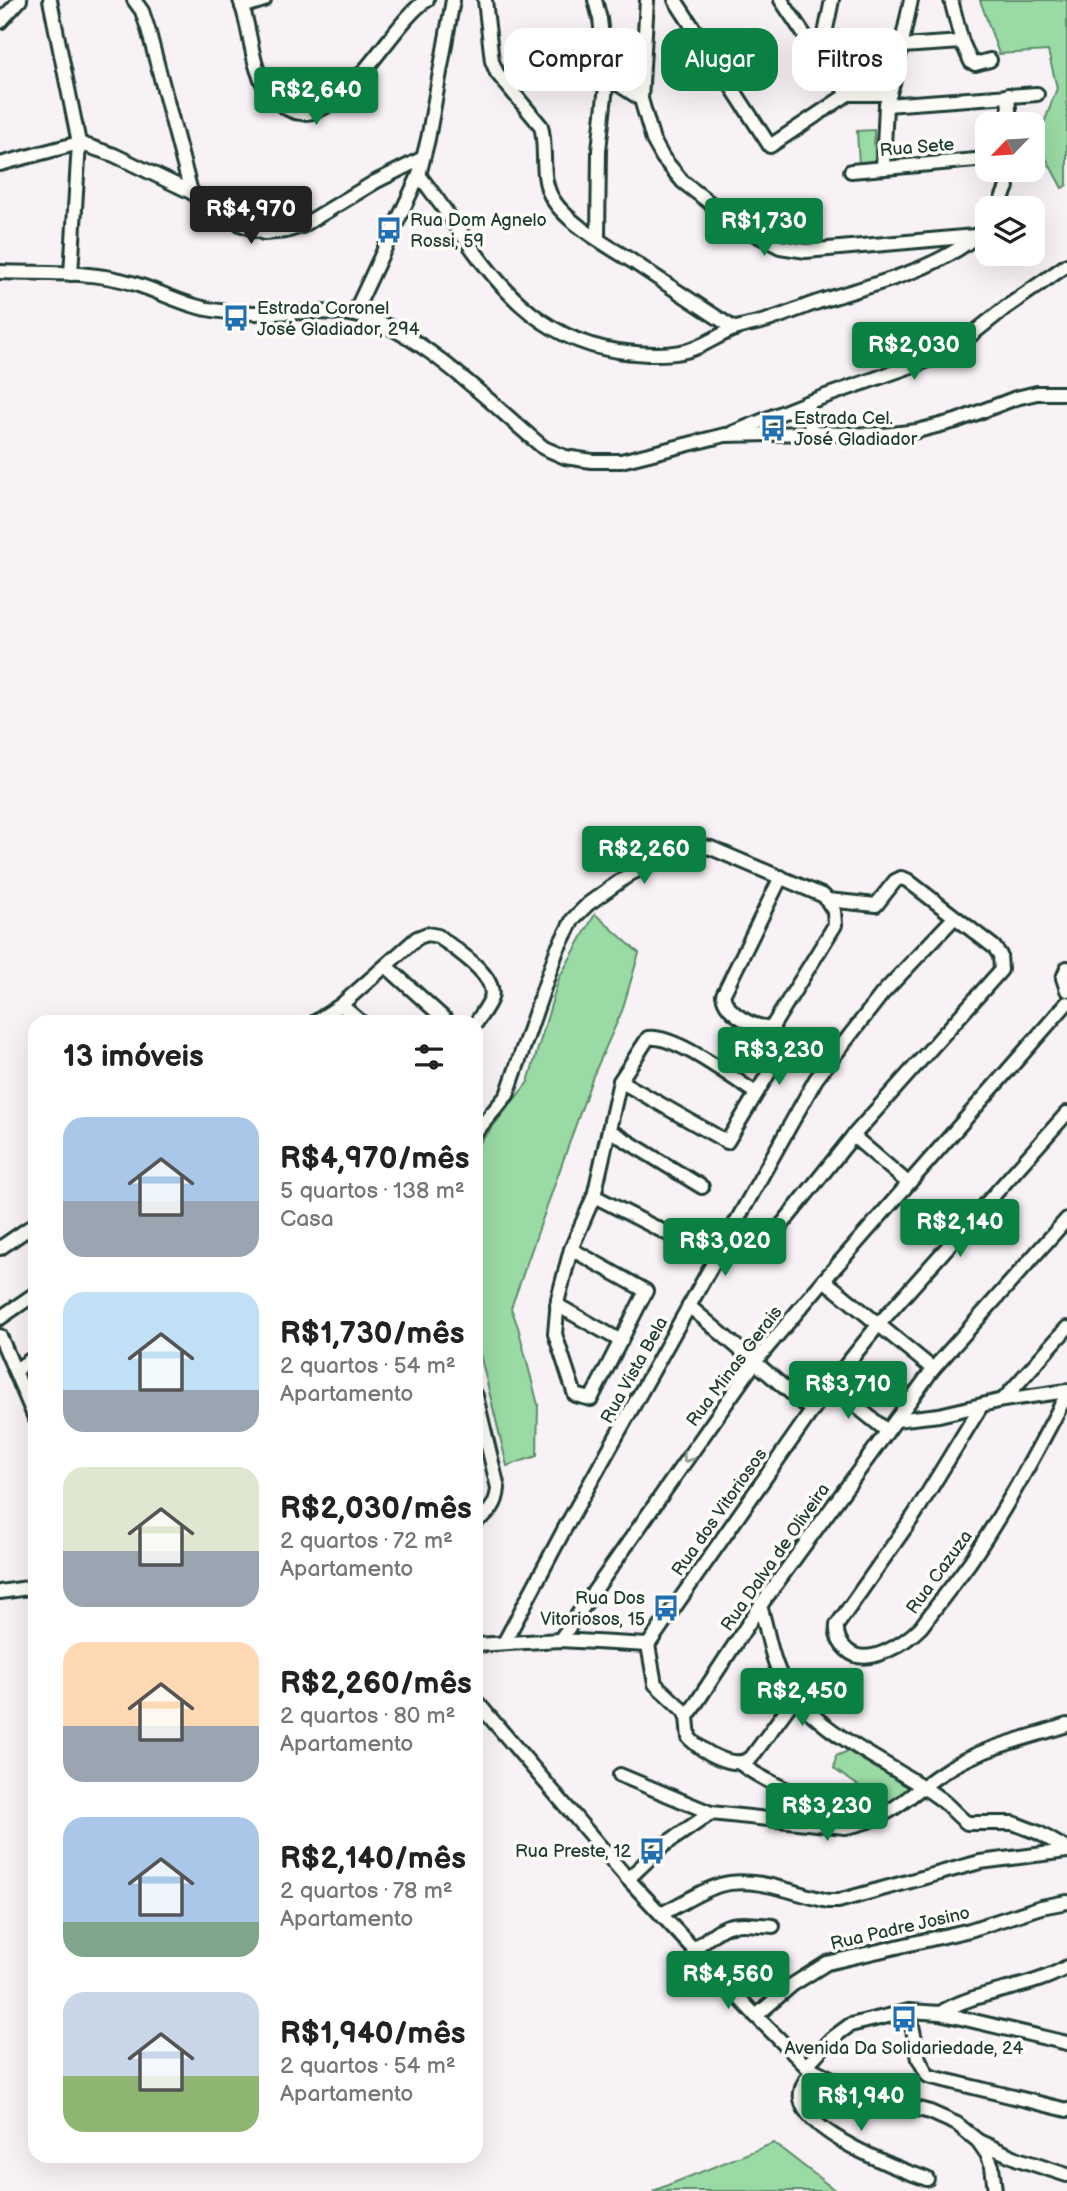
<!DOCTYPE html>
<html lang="pt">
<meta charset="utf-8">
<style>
:root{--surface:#fff;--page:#f2f2f2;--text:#222;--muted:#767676;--accent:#0b8043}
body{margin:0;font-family:"Balsamiq Sans",sans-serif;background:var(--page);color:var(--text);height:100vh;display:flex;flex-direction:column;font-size:26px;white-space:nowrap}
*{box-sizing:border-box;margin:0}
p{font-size:23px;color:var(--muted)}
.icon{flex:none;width:38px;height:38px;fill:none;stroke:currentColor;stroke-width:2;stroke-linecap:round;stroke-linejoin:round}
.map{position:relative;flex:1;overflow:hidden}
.side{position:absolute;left:28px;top:1015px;width:455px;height:1148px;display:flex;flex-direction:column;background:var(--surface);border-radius:21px;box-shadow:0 7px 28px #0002}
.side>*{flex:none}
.banner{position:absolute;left:504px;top:28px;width:457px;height:63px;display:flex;gap:14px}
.needle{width:46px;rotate:245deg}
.buttons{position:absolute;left:975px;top:112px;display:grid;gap:14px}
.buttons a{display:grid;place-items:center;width:70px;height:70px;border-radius:14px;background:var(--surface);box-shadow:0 7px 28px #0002;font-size:35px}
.price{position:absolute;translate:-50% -60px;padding:0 16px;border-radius:7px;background:var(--accent);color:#fff;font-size:23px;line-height:46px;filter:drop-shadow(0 2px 4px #0008)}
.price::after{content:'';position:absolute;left:50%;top:42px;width:21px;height:16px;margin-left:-10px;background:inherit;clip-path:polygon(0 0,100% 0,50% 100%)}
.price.on{background:#222;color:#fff}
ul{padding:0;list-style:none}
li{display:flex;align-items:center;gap:21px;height:175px;padding:0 35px}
li span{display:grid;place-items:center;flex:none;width:196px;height:140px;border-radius:21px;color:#555}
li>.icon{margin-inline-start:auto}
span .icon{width:84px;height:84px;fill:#fffc;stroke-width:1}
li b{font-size:30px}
h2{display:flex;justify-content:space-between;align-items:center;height:84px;padding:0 35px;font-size:30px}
.tag{padding:0 24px;border-radius:21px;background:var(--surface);box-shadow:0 7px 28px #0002;font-size:24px;line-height:63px}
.tag.on{background:var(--accent);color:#fff}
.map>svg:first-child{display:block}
</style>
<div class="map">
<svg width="1067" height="2191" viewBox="0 0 1067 2191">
<rect width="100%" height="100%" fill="#f8f1f6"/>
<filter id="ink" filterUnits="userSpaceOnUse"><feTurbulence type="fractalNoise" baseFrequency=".0143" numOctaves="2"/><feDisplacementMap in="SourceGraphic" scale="14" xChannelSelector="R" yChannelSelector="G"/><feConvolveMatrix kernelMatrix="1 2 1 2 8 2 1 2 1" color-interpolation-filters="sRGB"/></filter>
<g filter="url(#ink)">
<g fill="#9adaa4" stroke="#5c8c6c" stroke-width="2">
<polygon points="980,0 1067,0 1067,185 1062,188 1041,149 1043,126 1057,88 1048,51 999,54"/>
<polygon points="874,130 875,163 859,164 857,131"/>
<polygon points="595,914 639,953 622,1011 593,1076 511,1308 518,1327 538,1405 537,1456 507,1466 476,1337 476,1148 528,1082 559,978"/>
<polygon points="853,1749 863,1753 911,1787 886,1806 865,1815 872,1795 834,1769 836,1756"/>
<polygon points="774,2143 836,2191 653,2191"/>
</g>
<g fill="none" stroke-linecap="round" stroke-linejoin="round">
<g stroke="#1f3d34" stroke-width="18">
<g id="minor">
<polyline points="50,0 79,143 71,274"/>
<polyline points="134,0 142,11 148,29 191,192"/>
<path d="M240 0C251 28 250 61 265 87 271 97 279 103 288 109 338 136 391 21 427 0"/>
<path d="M485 0 492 61 497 73 541 126C547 148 540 175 551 196 564 222 610 247 635 263 668 285 701 307 735 329"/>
<polyline points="595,0 600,19 607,77 599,150 598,239"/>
<polyline points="647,0 641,99 653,140 663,158 683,182 741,227 780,247 806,251 975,236"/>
<polyline points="675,0 770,146 848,94"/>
<polyline points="781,0 820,58 848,94"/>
<polyline points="951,0 962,42 971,62 975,64 990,60"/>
<polyline points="242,7 264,0"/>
<polyline points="0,22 20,0"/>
<polyline points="902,46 962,42"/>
<polyline points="820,58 832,0"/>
<polyline points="607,77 641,99"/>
<polyline points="848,94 890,94"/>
<polyline points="1008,95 1010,124"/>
<polyline points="886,105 1037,94"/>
<polyline points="0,164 79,143 114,155 191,192 240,224 264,233 286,231 302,226 375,182 423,158"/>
<polyline points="883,167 886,105 894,80 911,0"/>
<polyline points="851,171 987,159"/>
<path d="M419 175C476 248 515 336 618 351 639 354 660 356 681 352 700 349 716 336 734 329 744 325 755 324 765 321 782 316 798 309 815 303 872 284 944 270 987 226"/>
<polyline points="998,208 1007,187"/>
<path d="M0 272C43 274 90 270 132 283 157 290 181 304 207 309 254 318 303 308 350 314 413 322 495 408 544 448L565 457 592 461H621L725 435 812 433 884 435 917 431 956 421 1016 398 1037 393H1067"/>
<polyline points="354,314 419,175 428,139 453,0"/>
<polyline points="806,403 812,433"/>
<polyline points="732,433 806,403 940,356 956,347 1005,308 1067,265"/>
<polyline points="386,966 448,1022"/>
<polyline points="1067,968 1063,978 1067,990"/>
<polyline points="341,1005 361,1022"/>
<path d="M315 1022 341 1005 417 938 427 934 438 936C453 948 498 975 491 998 488 1006 481 1015 476 1023"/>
<path d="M772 1027C754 1029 726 1013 723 995L781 877"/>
<polyline points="620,1081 727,1142 779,1056 778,1043 772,1027"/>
<polyline points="609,1130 702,1187"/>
<polyline points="476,1132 507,1095 557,950 573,919 588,904 630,874 681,849 694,846 711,848 824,896 834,911 835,925 772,1027"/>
<polyline points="853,1136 908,1183"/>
<polyline points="594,1196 674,1237"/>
<path d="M725 1244C740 1246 754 1250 768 1242L853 1136 1001 970 1000 955 994 947 907 880 901 878 895 881 876 905 828 900"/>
<polyline points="0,1248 35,1224"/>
<path d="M571 1249 646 1291 591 1399 575 1395 555 1334 558 1299 571 1249 594 1196 620 1081 648 1038C675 1034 732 1078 756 1093"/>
<polyline points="824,1280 933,1369"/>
<polyline points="557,1305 621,1341"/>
<polyline points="689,1306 811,1410"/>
<polyline points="0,1318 35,1294"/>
<polyline points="0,1336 35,1418"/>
<polyline points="15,1370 35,1357"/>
<polyline points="830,1385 887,1431"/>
<path d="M476 1396 498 1488C497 1503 490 1514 476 1520"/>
<polyline points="1003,1400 1067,1328"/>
<path d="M981 1406 915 1514 837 1625C836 1635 839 1643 847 1650 867 1669 905 1643 921 1627 937 1605 954 1584 970 1562 1006 1509 1037 1451 1067 1394"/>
<polyline points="896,1420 939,1415 1003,1400 1067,1391"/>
<polyline points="0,1592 35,1587"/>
<path d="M760 1606C768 1630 770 1656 782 1678 814 1734 889 1761 939 1798 949 1805 957 1816 967 1823H1013L1039 1833 1067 1849"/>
<polyline points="560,1640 755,1362 824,1280 1067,1003"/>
<polyline points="504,1643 565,1528 816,1079 882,994 954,918"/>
<polyline points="476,1645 560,1640 648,1645"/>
<polyline points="648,1645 830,1385 879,1324 1067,1113"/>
<path d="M648 1645 655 1684 684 1711 687 1717 689 1738C702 1751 734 1771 751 1758L795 1698"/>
<polyline points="476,1701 628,1879 756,2016 806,2066 865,2095 930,2112 957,2124 978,2141 987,2154 992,2166 995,2191"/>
<polyline points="687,1717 760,1606 933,1369 1067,1219"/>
<path d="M741 1764C764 1781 792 1792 819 1803"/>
<path d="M620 1775 711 1813 845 1827C896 1819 913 1788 955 1765 989 1746 1031 1737 1067 1725"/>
<polyline points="628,1879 664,1845 711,1813"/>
<path d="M661 1914C680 1905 700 1891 720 1885 754 1875 795 1894 828 1901H838L980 1862 1067 1851"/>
<path d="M693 1950C729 1921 727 1922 773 1926"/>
<polyline points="909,2011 919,2059 928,2076 1067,2110"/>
<path d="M940 2013C979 1989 1027 1991 1067 1967"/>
<polyline points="756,2016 792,1985 827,1963 970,1930 1041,1907 1067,1902"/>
<polyline points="806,2066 831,2039 850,2025 909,2011 940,2013 1067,2043"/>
<path d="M813 2069C807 2078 799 2088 801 2099 805 2133 898 2169 927 2179"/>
<polyline points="978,2141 1018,2159 1067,2175"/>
</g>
</g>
<use href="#minor" stroke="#fdfcf7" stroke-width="12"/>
</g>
<defs><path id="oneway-chevron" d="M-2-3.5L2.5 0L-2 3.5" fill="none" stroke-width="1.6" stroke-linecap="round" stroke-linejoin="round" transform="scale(1.75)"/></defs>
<use stroke="#8e9c96" href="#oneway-chevron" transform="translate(687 1458) rotate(125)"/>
</g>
<defs>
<g id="bus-bare" transform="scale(2.1)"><path d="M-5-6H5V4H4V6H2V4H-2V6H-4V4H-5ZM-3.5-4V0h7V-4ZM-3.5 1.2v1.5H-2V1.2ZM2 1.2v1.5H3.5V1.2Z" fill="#1f6fb2" stroke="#fdfcf7" stroke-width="2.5" paint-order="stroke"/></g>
</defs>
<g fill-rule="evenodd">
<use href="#bus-bare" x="389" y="230"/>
<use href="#bus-bare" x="236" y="318"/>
<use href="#bus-bare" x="773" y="428"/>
<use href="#bus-bare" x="666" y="1608"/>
<use href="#bus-bare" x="652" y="1851"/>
<use href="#bus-bare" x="904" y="2019"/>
</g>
<g text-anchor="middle" stroke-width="7" stroke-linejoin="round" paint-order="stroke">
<g font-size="18" fill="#1f3d34" stroke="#fdfcf7">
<text transform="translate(917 147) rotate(-5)" y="6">Rua Sete</text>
<text transform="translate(734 1366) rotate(-53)" y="6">Rua Minas Gerais</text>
<text transform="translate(634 1370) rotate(-61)" y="6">Rua Vista Bela</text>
<text transform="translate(719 1512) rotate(-55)" y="6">Rua dos Vitoriosos</text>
<text transform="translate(775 1557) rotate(-55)" y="6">Rua Dalva de Oliveira</text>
<text transform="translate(939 1572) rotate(-54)" y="6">Rua Cazuza</text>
<text transform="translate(900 1928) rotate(-13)" y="6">Rua Padre Josino</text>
</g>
<g font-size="18" fill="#1f3d34" stroke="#fdfcf7" text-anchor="start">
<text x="410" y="226">Rua Dom Agnelo<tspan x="410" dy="21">Rossi, 59</tspan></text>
<text x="257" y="314">Estrada Coronel<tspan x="257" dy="21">José Gladiador, 294</tspan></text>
<text x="794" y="424">Estrada Cel.<tspan x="794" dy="21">José Gladiador</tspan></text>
<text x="645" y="1604" text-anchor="end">Rua Dos<tspan x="645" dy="21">Vitoriosos, 15</tspan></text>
<text x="631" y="1857" text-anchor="end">Rua Preste, 12</text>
<text x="904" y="2054" text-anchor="middle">Avenida Da Solidariedade, 24</text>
</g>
</g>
</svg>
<div class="buttons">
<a><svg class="needle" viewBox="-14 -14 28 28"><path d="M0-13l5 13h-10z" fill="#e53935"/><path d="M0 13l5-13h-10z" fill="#767676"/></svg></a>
<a><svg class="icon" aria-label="layers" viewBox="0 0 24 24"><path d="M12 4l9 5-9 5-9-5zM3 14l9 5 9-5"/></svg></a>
</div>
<b class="price" style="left:316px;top:127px">R$2,640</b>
<b class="price on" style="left:251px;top:246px">R$4,970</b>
<b class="price" style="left:764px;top:258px">R$1,730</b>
<b class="price" style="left:914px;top:382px">R$2,030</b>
<b class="price" style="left:644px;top:886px">R$2,260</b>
<b class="price" style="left:779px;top:1087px">R$3,230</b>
<b class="price" style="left:960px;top:1259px">R$2,140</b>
<b class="price" style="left:725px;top:1278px">R$3,020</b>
<b class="price" style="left:848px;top:1421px">R$3,710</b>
<b class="price" style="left:802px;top:1728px">R$2,450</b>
<b class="price" style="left:827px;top:1843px">R$3,230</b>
<b class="price" style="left:728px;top:2011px">R$4,560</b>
<b class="price" style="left:861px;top:2133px">R$1,940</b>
<div class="banner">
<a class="tag">Comprar</a>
<a class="tag on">Alugar</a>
<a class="tag">Filtros</a>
</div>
<section class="side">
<h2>13 imóveis<svg class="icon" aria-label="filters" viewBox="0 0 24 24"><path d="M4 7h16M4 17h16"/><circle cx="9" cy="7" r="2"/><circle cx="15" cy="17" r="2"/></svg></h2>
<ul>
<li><span style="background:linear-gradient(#a9c7e8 60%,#9aa5b1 0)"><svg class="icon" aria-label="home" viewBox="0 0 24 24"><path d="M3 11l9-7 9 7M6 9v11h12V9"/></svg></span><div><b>R$4,970/mês</b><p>5 quartos · 138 m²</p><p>Casa</p></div></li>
<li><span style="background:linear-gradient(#bfe0f5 70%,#9aa5b1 0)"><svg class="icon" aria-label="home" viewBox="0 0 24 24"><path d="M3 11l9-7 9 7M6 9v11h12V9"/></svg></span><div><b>R$1,730/mês</b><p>2 quartos · 54 m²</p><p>Apartamento</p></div></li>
<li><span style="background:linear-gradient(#dfe7d0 60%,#9aa5b1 0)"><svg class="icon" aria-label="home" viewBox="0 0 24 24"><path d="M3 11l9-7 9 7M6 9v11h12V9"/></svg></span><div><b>R$2,030/mês</b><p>2 quartos · 72 m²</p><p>Apartamento</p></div></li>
<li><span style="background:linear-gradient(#ffd9b3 60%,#9aa5b1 0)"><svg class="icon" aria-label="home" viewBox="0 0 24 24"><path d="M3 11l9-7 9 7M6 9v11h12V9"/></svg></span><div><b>R$2,260/mês</b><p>2 quartos · 80 m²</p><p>Apartamento</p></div></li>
<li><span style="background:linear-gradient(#a9c7e8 75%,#7fa58c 0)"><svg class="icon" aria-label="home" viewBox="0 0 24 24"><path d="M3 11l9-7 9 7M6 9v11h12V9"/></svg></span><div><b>R$2,140/mês</b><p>2 quartos · 78 m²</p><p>Apartamento</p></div></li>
<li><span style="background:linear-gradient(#c9d6e8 60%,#8fb573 0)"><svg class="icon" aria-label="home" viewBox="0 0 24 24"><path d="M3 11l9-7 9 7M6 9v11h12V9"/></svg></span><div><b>R$1,940/mês</b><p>2 quartos · 54 m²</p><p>Apartamento</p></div></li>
</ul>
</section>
</div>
